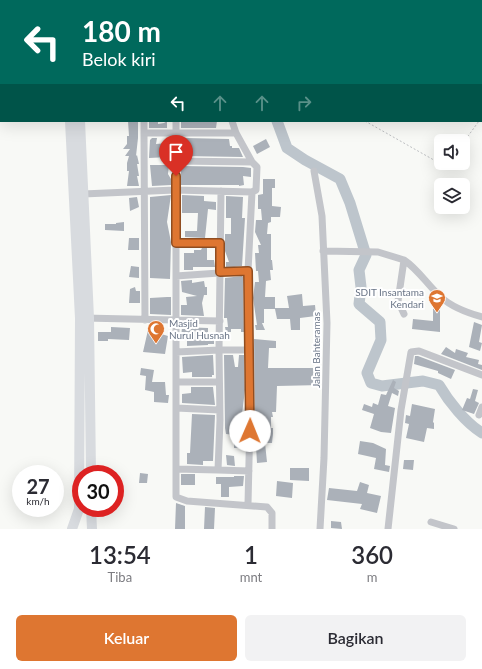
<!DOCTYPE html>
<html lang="id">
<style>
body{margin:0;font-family:Lato,sans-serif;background:#f2f2f3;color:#2b2b33;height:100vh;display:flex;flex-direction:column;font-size:15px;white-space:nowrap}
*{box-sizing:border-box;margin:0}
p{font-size:13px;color:#7c7c81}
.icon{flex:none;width:22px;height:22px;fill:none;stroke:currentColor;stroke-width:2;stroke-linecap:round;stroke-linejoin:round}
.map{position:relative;height:529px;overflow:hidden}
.panel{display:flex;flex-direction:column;background:#fff;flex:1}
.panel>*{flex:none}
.hud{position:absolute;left:0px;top:0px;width:482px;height:122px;box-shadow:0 4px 16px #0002;background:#00695c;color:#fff;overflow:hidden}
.tools{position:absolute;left:434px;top:134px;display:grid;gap:8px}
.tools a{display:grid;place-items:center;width:36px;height:36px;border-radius:6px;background:#fff;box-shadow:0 4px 16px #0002;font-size:20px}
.speed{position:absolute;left:12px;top:465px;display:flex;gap:8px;font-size:20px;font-weight:700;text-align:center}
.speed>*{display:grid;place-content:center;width:52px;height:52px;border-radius:50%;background:#fff;box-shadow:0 4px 16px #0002;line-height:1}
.speed small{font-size:10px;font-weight:400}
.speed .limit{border:6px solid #d22;background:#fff;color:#111}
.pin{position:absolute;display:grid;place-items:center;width:34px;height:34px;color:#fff;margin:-41px -17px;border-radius:50% 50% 50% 0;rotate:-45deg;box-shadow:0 0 4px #0007}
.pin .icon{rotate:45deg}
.me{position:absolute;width:44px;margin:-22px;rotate:1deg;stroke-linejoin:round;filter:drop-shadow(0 0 3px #0008)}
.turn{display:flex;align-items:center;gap:14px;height:84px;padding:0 16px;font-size:18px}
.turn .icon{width:52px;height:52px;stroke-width:2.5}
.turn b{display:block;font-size:28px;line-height:34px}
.lanes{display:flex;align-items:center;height:38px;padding:0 16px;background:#0003;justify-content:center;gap:20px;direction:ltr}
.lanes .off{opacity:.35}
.eta{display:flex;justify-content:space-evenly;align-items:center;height:68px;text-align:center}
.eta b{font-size:24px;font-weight:600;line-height:28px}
.action{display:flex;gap:8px;margin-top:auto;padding:8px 16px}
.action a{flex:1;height:46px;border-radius:6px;background:#de7631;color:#fff;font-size:16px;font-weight:600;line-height:46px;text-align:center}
.action a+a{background:#f2f2f3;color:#2b2b33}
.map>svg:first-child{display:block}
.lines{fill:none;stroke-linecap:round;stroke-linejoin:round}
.river{stroke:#bdc5cc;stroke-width:11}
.building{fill:#abb1b9}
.path{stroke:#bdbfc2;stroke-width:1;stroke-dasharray:2 2;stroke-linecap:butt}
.minor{stroke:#c3c5ca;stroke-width:7}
.highway{stroke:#d8dbdf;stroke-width:10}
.route-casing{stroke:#904d20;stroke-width:10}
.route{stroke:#de7631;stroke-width:7}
.labels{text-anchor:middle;stroke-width:4;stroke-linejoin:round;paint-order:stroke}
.poi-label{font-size:10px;fill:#697486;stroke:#fff;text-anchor:end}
.street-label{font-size:10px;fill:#697486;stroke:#fff}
</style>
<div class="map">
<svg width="482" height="529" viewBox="0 0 482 529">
<rect width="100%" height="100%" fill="#f8f9f6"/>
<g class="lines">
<path class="river" d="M270,1L271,0
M277,121L287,148L305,160L340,179L350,203L366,255L359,270L361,287L359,304L380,322L381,340L367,373L371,383L382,386L423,381L439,385C449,402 465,422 482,433"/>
</g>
<path class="building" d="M128,121H138V138L136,156L137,155L139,164H137L139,176H137L139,186H127L129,171H127V163L129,156H125L130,149H123L127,144V136H129Z
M149,121H158V124L164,123L167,121V128H149Z
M181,121H217L216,128H181Z
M152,138H157L156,144L169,143V157L149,158L150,140Z
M185,138L229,139L230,146H232V148H239L243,157L181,156V146H185Z
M266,139L270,147L257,154L253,146Z
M150,165H169L168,174L171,179V185L152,186Z
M181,166L243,167L251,168V177L243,176L244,185L239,186V185H181Z
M263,179H275V188H272V206L281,207L280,217H271V222L268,223L267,234H271V260H272L273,270H270L271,280L266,281L265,297H275V308H289L287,296L302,294L303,306L315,305L316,316L300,318V330H291L290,319H277L275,309H264V323H262L265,330H256L255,325H257L253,298L255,282H259L258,271H256L255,253H259L258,245H261L255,232L256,220H262L261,209H258V195L263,194Z
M171,195L167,222L171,242L170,279L150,278V197Z
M182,195L204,196V201L216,202V210L208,209L205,238L185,237V231H197L198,213H182Z
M226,196L243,197L242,218H245L242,266L226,268V262H229L225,251V234H231V218H226Z
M137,197L139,207L130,211L129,198Z
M124,222V231L105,230V224H116V223Z
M129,238H139V250H128Z
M202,248H207V260H214L215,267H193V270H184V253H194V250H201Z
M131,266L139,267V278L129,277Z
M242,276L243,277L244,332H241V329H231V332H226L225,327H228L227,318H224L225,278Z
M192,280V283L204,281L205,287H207V295H204L202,303L204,316L181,315V305H187L186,297L197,296L182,292L181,281Z
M135,287L136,291H140V303H129L130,289Z
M167,297H171V315L150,314V298Z
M433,309H440V332L412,329L413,319L433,321Z
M474,322L482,325L479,342L482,343L480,351L469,347Z
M111,327L130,328L129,340L108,339V341H98V332H111Z
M182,327L208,328V335H214V344H208V345L187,346V340L181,339Z
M148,330L168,336L165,354L143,352Z
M254,339L276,341V348H269L268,368H321V385L277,386L276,412H272L273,417H271V428H273V434L272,443H265L267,462L257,463L256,446H259L255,420Z
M446,347L455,353L456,349L468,353L466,357L479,360L478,364L482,365V370L441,354Z
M213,355L214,375H212V377H192V372L183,373L182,357Z
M224,355H233L235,367H238L239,355H244L245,390L242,414H244L245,421L244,448H234V435L226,434L225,428Z
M415,356H418L455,370L451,379L438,373V371L414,364Z
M141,368L154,370L152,382H165L166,395H169L168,403L154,402V392L145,390L146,376L140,375Z
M393,380L396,382L394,388L399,391L398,396L392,393L388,406L395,408L391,433L381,432L370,428L374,414L362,410L364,404L372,407L373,403L378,405L381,394L386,395Z
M191,387H213L215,405L182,403V394L191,393Z
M473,389L478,390L475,401L479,403L474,414L462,410L467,398L470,399Z
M412,404L435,409L433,422L434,423V429L427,428L424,442L406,438L409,424L405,423L406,415L410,416Z
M192,414L215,415L213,461H203V465L187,464V453H190Z
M360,441L373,443L386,449L385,465L390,466L389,472L374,469L376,458L358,454Z
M226,455L234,456L235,466L227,465Z
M404,460H414L413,470L403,469Z
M290,468H309V481L290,480Z
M140,473L148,474L147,483H139Z
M181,474H195V485H181Z
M234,476H244L243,486L229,487V497H221V484H216V477H234Z
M277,481L293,483L292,498L276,496Z
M360,482L369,485L367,493L381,496L377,513L360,509L362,504L327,500L329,488L357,491Z
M176,503L185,506V529H175Z
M205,507L215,508L214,529H204Z
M331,521L341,522L342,529L331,528Z"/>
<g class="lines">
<path class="path" d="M481,57L482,54
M481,106L482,107
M481,119L482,118
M365,121L448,168L451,163
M463,143L479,121"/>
<path class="minor" d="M176,0V1
M144,1V0
M208,1V0
M394,1V0
M144,121V133H236
M176,121V497L187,501L267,507L272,513V529
M232,121L236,133L252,162
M144,133L145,320
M176,161L252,162L257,167L256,190L252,192L248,271L176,276
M314,171L322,216L327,323L324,458L320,529
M221,191L219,350H250
M83,194L175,190L252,192
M176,243H220
M323,251L378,252L404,260
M404,314L398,301L404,260C419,270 428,286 442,298C453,308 468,313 482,317
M84,318L220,321
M176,352L219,350L220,420L218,470L249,471
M176,382H219
M176,408L219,410
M479,415L482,407
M176,469L218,470
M248,504L250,418L248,271
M431,522L454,529
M388,529L401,410L411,352L419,351L482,375"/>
<path class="highway" d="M66,0V1
M75,0V1
M70,121L80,318L79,509L72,529
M80,121L89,318L91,474
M91,508L92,529"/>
</g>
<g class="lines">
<defs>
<path id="route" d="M176,176V243H220V272L248,271L250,431"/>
</defs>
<use href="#route" class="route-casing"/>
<use href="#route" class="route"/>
</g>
<defs>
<symbol id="school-pin" viewBox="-11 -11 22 30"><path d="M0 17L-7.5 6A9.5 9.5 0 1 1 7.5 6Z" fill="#de7631" stroke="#fff"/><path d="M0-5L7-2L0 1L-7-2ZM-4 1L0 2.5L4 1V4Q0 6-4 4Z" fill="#fff"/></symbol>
<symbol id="mosque-pin" viewBox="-11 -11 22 30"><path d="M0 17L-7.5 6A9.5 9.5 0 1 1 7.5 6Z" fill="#de7631" stroke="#fff"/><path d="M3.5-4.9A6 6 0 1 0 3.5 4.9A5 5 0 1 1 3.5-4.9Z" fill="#fff"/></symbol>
</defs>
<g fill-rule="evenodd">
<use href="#school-pin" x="427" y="288" width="20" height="27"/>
<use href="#mosque-pin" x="146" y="319" width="20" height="27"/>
</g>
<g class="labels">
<g class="poi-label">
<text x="424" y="296">SDIT Insantama<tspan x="424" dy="12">Kendari</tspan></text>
<text x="169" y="327" text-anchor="start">Masjid<tspan x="169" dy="12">Nurul Husnah</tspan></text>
</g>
<g class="street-label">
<text transform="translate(316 350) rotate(-90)" y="4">Jalan Bahteramas</text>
</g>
</g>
</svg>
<div class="tools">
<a><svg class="icon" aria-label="sound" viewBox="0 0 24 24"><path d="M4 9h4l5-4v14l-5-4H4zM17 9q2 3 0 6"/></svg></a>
<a><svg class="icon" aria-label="layers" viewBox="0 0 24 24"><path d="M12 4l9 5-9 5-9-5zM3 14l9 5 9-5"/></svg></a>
</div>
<div class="speed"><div>27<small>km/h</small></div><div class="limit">30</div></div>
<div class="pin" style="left:176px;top:176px;background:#d93025"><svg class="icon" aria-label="arrive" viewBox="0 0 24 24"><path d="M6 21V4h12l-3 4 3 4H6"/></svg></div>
<svg class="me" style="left:250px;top:431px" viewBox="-20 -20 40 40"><circle r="19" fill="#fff"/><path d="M0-13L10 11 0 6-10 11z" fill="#de7631"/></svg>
<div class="hud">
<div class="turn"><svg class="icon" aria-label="left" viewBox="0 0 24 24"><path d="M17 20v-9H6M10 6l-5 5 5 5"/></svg><div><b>180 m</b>Belok kiri</div></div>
<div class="lanes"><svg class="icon" aria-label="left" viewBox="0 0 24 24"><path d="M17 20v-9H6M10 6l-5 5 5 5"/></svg><svg class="icon off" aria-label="ahead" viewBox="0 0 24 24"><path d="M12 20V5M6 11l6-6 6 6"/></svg><svg class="icon off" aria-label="ahead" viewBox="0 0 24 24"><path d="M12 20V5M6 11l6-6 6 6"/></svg><svg class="icon off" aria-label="right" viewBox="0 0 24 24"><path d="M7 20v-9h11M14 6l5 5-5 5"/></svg></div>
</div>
</div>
<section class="panel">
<div class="eta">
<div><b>13:54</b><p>Tiba</p></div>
<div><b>1</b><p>mnt</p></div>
<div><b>360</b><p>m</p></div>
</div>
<div class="action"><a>Keluar</a><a>Bagikan</a></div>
</section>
